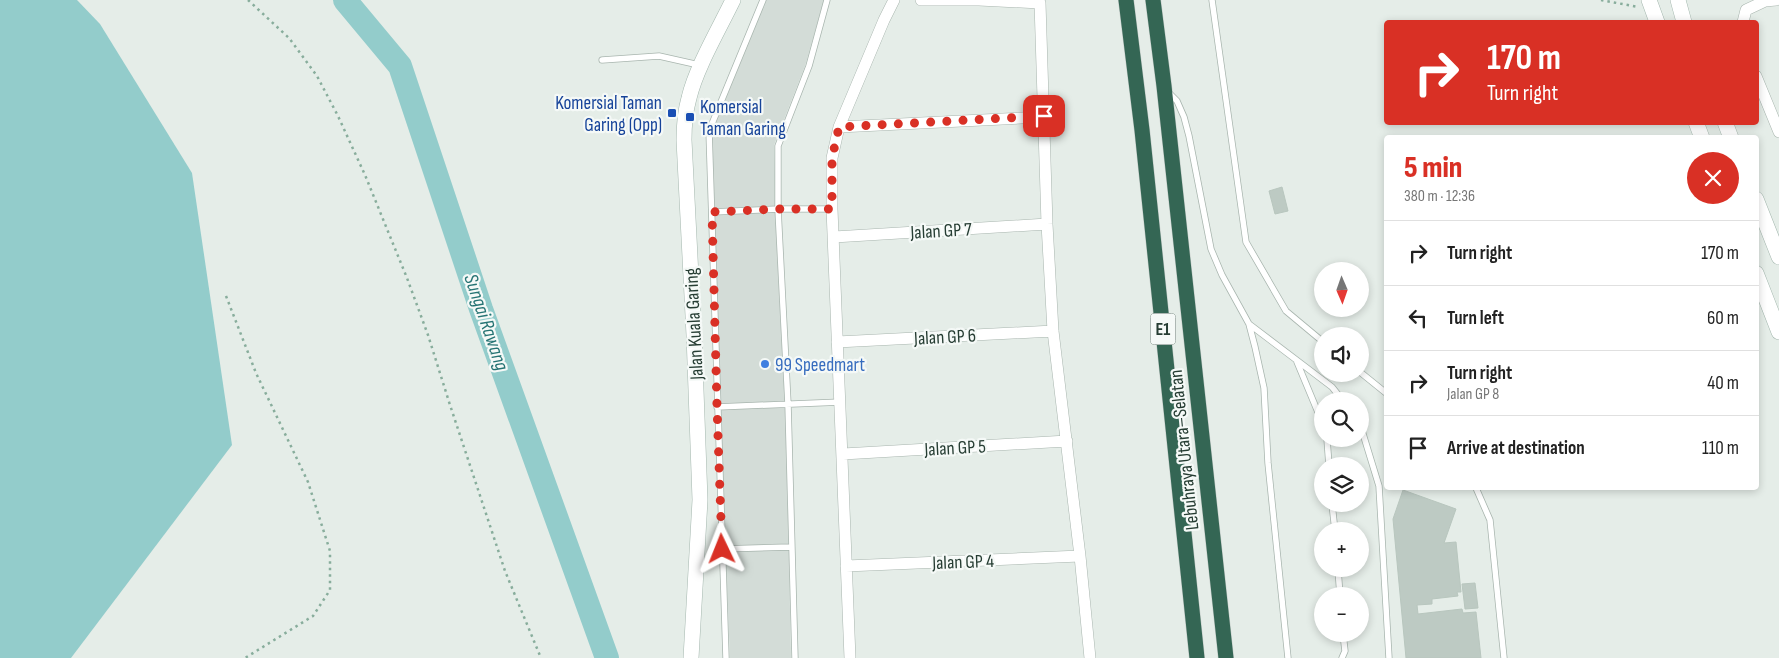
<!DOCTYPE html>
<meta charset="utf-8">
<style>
body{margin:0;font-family:"Sofia Sans Condensed",sans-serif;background:#f2f2f2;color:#222;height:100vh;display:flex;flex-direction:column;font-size:19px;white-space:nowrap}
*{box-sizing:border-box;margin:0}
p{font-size:16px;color:#767676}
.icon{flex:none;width:28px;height:28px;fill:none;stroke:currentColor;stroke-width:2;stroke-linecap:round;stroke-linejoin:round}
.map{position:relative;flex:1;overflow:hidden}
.sheet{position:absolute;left:1384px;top:135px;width:375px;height:355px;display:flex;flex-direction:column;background:#fff;border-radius:5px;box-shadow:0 2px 8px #0003}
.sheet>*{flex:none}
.top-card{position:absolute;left:1384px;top:20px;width:375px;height:105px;border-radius:5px;box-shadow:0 2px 8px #0003;background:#d93025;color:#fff;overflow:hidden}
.needle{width:32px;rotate:178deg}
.controls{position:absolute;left:1314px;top:262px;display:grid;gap:10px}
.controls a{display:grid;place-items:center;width:55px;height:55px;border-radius:50%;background:#fff;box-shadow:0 2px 8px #0003;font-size:25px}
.pin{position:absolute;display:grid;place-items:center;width:42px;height:42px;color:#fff;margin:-21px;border-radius:10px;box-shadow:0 2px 8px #0006}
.me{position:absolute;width:55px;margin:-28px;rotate:358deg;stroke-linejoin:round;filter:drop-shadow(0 0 4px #0008)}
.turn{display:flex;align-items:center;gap:18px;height:105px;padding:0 20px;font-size:22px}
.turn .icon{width:65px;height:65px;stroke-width:2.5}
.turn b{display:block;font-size:35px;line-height:42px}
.round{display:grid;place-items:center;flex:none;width:52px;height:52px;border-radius:26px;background:#f2f2f2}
.overview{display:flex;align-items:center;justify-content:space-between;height:85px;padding:0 20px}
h1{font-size:30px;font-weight:800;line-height:38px;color:#d93025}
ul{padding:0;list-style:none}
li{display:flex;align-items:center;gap:15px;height:65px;padding:0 20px;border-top:1px solid #e0e0e0}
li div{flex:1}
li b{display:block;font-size:19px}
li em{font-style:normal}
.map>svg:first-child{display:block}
.built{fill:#d3dcd7}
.water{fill:#93cccb}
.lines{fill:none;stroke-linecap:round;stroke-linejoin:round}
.river{stroke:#93cccb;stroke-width:24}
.building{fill:#bdcac3;stroke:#b8c6be}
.lane-casing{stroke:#a8b5ae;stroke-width:7}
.street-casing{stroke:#a8b5ae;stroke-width:12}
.secondary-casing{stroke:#a4b7ae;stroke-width:16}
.highway-casing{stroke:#c2c9c6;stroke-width:16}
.path{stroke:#88ad9c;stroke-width:2.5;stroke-dasharray:2.5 4;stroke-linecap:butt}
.lane{stroke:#fff;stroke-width:5.5}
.street{stroke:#fff;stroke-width:11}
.secondary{stroke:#fff;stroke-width:15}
.highway{stroke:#346654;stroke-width:15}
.route{stroke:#d93025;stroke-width:9;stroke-dasharray:0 16.2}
.transit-dot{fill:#1a4fb4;stroke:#f5f9f7;stroke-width:2}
.shop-dot{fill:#3f7fe0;stroke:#f5f9f7;stroke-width:2}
.labels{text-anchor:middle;stroke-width:4.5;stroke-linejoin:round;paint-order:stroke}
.shield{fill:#f5f9f7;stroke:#64756e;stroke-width:1}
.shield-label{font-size:18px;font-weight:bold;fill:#263d33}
.transit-label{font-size:19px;fill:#164399;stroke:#f5f9f7;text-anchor:end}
.street-label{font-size:19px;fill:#263d33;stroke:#f5f9f7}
.shop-label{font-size:19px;fill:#366cbe;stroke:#f5f9f7;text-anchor:start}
.water-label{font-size:20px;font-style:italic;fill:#257373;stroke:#f5f9f7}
</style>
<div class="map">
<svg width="1779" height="658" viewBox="0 0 1779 658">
<rect width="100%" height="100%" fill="#e5ede8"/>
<path class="built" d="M766,0H824L805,66L774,145L779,293L786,413L791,658H730L718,366L712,132Z"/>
<path class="water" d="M0,0H77L100,24L192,173L232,445L71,658H0Z"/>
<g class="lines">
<path class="river" d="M345,0L400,66L481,309L607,658"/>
</g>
<path class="building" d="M1282,187L1288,211L1275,214L1269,191Z
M1403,490L1456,509L1444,543L1456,542L1461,592H1457L1458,596L1432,599V604L1417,605L1418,614L1462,609L1463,613L1476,612L1481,658H1406L1393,519Z
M1475,583L1478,608L1465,609L1462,584Z"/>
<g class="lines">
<defs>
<path id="lane" d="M1212,0L1246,242L1286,311L1322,341
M602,60L659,56L699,65
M1169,93L1177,101L1184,117L1189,136L1211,249L1222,275L1249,324L1332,387L1343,401
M712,212L778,209H832
M1249,324L1255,347L1264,388L1268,463L1288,658
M1297,362L1322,422
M1360,372L1386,393
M717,407L841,402
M1360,424L1379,486L1389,658
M1327,439L1329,466
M1476,488L1490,520L1504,658
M1332,504L1335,531
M723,549L791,547
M1338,569L1340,596
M726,658L709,131L763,0
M795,658L788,404L778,209V146L809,66L827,0
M1342,658L1345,651L1343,634"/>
<path id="street" d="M921,0H979L1040,3
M1040,3L1047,224L1053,331L1080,556L1090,658
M1743,22L1746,10L1765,1L1776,0
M1756,76L1779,132
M839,127L1044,117
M834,237L1047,224
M837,342L1053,331
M843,454L1067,441
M846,566L1080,556
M850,658L832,209V158L839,127L884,20L894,0"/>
<path id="secondary" d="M1649,0L1657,22
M1678,0L1684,22
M1696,122L1702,138
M1725,122L1731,138
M1756,199L1779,257
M1756,273L1779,332
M691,658L700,500L694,335L684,140C684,126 685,112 689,98C696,68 719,29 733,0"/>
<path id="highway" d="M1126,0L1142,130L1197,658
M1153,0L1164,86L1226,658"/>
</defs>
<use href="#lane" class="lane-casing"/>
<use href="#street" class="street-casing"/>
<use href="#secondary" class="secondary-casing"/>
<use href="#highway" class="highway-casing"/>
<path class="path" d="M248,0L289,38L317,76L338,116L365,175L407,278L428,335L450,405L505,571L541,658
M1601,0L1638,7
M226,296L256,373L308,482L330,551V590L313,616L245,658"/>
<use href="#lane" class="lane"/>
<use href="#street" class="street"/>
<use href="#secondary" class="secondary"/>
<use href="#highway" class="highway"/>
</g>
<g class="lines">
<path class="route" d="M722,549L717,407L712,212L778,209H832V158L839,127L1044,116"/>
</g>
<g class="transit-dot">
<rect x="667" y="108" width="10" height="10" rx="2.5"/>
<rect x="685" y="112" width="10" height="10" rx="2.5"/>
</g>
<circle class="shop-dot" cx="765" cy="364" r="5"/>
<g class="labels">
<rect class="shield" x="1150.5" y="313.5" width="25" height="31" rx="4"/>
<g class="shield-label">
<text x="1163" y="335">E1</text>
</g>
<g class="transit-label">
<text x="662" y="109">Komersial Taman<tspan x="662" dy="22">Garing (Opp)</tspan></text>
<text x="700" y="113" text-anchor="start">Komersial<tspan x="700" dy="22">Taman Garing</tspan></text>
</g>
<g class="street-label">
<text transform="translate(941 230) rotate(-3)" y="7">Jalan GP 7</text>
<text transform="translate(693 324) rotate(-93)" y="7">Jalan Kuala Garing</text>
<text transform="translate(945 336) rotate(-3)" y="7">Jalan GP 6</text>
<text transform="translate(955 447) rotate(-3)" y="7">Jalan GP 5</text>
<text transform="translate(1183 450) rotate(-96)" y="7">Lebuhraya Utara–Selatan</text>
<text transform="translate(963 561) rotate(-2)" y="7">Jalan GP 4</text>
</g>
<g class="shop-label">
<text x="775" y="371">99 Speedmart</text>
</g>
<g class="water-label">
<text transform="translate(487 322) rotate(71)" y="7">Sungai Rawang</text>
</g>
</g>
</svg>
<div class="controls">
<a><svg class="needle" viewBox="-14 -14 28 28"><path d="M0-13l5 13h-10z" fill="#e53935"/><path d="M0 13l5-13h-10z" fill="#767676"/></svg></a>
<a><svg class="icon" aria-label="sound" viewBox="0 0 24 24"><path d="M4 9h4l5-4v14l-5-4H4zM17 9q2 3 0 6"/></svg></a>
<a><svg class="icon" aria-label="search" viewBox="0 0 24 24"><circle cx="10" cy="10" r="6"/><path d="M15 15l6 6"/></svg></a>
<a><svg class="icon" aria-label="layers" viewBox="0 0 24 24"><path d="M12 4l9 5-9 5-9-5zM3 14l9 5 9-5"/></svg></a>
<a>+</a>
<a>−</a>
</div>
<div class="pin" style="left:1044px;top:116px;background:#d93025"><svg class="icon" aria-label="arrive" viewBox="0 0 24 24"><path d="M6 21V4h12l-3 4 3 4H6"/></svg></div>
<svg class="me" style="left:722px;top:549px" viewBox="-20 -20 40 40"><path d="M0-17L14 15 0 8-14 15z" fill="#d93025" stroke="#fff" stroke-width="4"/></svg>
<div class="top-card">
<div class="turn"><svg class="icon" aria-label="right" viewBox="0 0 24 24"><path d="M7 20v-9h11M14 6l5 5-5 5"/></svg><div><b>170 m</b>Turn right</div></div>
</div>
<section class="sheet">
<div class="overview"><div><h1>5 min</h1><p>380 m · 12:36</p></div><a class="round" style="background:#d93025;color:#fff"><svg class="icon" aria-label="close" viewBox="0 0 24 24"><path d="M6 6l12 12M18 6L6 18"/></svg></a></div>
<ul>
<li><svg class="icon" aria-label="right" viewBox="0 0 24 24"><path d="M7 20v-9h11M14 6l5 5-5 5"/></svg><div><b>Turn right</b></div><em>170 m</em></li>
<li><svg class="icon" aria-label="left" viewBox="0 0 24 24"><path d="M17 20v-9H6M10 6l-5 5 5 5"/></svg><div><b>Turn left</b></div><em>60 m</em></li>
<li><svg class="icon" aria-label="right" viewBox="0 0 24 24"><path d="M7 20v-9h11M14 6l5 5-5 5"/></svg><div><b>Turn right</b><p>Jalan GP 8</p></div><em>40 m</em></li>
<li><svg class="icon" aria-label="arrive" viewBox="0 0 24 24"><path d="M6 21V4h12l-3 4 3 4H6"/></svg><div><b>Arrive at destination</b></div><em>110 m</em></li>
</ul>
</section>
</div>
